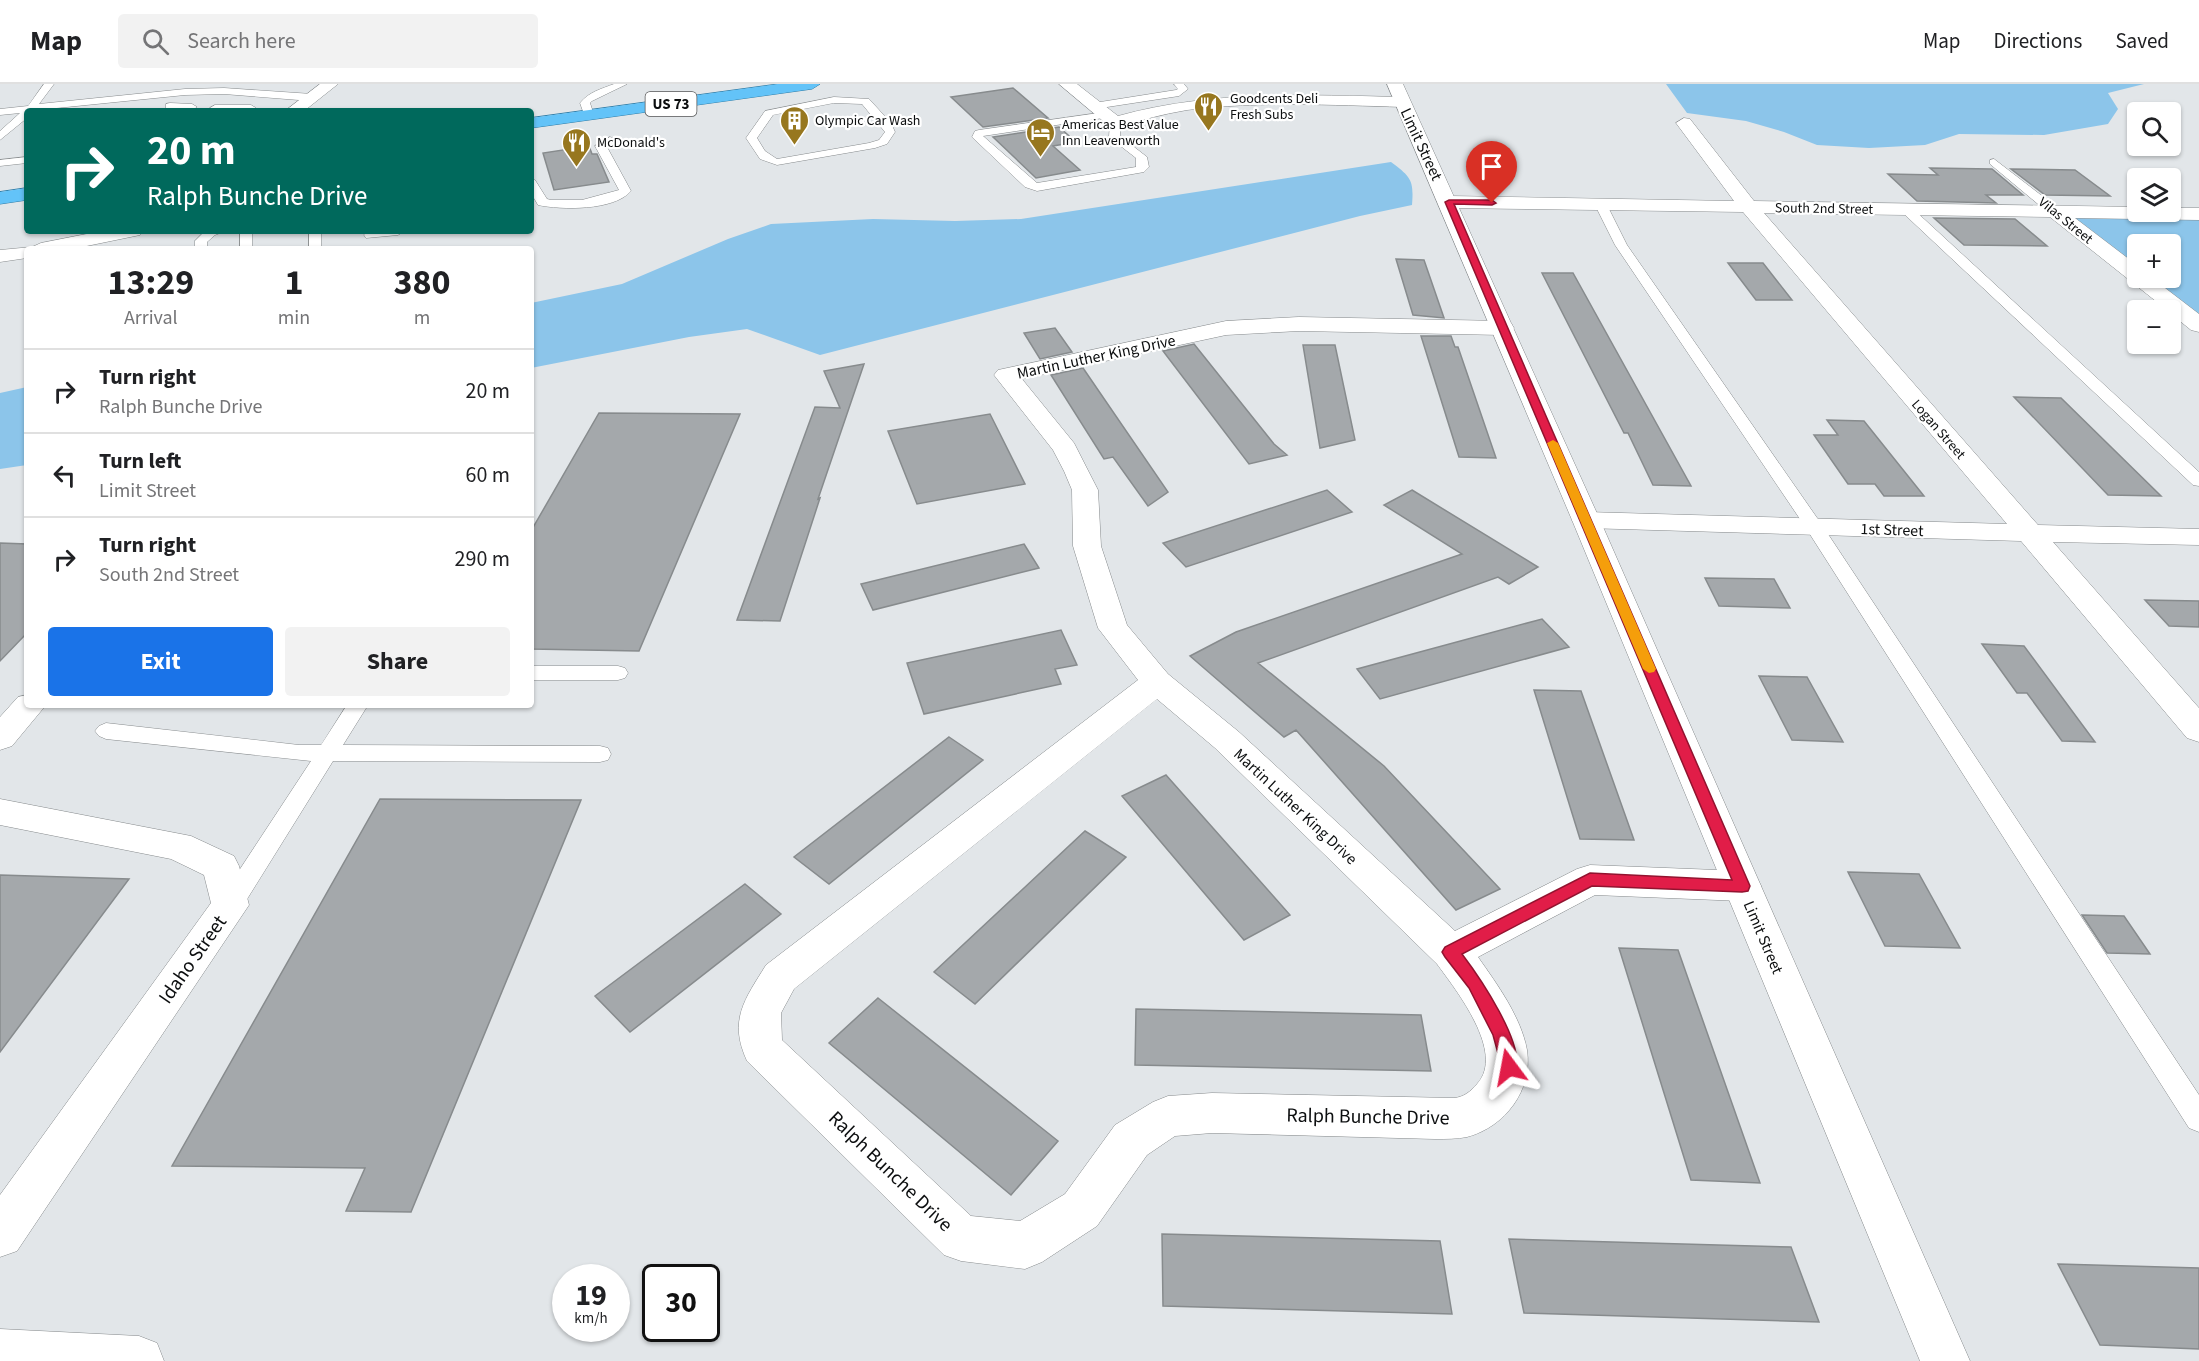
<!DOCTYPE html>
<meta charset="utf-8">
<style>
body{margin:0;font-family:"Source Sans 3",sans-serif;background:#f2f2f2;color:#202124;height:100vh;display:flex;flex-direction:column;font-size:22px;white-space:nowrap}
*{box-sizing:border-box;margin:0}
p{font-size:20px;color:#757577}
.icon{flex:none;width:33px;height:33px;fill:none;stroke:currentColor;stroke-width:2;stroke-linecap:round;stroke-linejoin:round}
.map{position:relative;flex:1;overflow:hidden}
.sheet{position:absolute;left:24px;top:162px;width:510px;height:462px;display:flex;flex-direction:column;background:#fff;border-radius:6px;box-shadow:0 2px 4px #0004}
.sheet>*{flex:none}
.guide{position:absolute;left:24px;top:24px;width:510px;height:126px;border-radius:6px;box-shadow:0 2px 4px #0004;background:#00695c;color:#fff;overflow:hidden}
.fabs{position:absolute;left:2127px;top:18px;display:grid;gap:12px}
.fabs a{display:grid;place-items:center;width:54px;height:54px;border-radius:6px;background:#fff;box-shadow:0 2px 4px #0004;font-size:30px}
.speed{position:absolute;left:552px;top:1180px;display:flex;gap:12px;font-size:30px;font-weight:700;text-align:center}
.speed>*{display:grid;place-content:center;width:78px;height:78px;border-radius:50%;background:#fff;box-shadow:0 2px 4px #0004;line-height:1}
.speed small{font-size:15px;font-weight:400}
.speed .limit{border:3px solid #111;border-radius:9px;background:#fff;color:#111}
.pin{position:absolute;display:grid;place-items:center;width:51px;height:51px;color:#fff;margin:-62px -26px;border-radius:50% 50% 50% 0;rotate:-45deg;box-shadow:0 0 6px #0007}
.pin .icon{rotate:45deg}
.me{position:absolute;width:66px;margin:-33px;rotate:347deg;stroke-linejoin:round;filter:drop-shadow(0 0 4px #0008)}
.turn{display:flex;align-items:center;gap:21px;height:126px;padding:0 24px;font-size:27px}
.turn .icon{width:78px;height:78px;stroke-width:2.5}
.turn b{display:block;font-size:42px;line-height:51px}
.eta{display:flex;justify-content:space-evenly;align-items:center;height:102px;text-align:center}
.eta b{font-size:36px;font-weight:700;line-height:42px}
.action{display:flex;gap:12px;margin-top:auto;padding:12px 24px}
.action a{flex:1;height:69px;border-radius:6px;background:#1a73e8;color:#fff;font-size:24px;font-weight:700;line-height:69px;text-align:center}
.action a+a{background:#f2f2f2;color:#202124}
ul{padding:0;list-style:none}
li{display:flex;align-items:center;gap:18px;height:84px;padding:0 24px;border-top:2px solid #e0e0e0}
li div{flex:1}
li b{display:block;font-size:22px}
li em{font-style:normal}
header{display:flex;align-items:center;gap:36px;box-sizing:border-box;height:84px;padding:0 30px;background:#fff;border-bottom:2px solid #e0e0e0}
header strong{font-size:28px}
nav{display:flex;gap:33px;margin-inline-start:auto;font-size:21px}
.search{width:420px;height:54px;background:#f2f2f2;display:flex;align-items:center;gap:15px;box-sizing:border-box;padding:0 21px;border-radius:6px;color:#757577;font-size:22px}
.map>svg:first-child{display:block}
.green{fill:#8cc5ea}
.building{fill:#a4a8ab;stroke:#878b8d;stroke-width:1.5}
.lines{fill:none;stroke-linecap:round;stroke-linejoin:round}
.service-casing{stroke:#868a8c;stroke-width:1}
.minor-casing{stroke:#868a8c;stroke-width:1}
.tertiary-casing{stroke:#868a8c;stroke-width:1}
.trunk-casing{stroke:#2b7aa5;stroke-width:1}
.service{fill:#fff;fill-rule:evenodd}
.minor{fill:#fff;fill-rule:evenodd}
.tertiary{fill:#fff;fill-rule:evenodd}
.trunk{fill:#63c3f8;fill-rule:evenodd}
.route{fill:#e11d48;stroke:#92132f;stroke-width:1.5}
.slow{fill:#f59e0b}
.labels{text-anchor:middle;stroke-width:4.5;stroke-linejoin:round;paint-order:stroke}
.far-poi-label{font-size:14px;fill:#0c0e0f;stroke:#fff;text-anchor:start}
.far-street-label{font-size:14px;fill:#0c0e0f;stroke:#fff}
.shield{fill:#fff;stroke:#555657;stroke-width:1.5}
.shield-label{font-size:15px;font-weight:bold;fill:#0c0e0f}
.street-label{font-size:16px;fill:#0c0e0f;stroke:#fff}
.near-street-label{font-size:20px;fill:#0c0e0f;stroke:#fff}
</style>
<header>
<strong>Map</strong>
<div class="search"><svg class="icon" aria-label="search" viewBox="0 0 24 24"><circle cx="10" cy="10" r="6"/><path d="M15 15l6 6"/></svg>Search here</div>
<nav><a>Map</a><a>Directions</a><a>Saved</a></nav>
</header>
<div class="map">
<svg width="2199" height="1277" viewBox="0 0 2199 1277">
<rect width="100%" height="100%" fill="#e2e6e9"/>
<path class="green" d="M1666,0H2144L2108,9L2118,25L2108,40L2044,51L1959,50L1925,61L1869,64L1817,61L1784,48L1746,37L1687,29Z
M1391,78C1411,93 1414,96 1412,121L1360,132L820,271L747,245L689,253L531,284V219L622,200L728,155L771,140L873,135L955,137L1021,135Z
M2055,128L2199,130V241L2139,194H2170V160H2138L2137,193Z
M27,303V381L0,385V309Z"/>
<path class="building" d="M1013,4L1048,34L983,43L951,13Z
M1059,43L1076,58L1053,62L1080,86L1036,94L993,53Z
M589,62L592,70H597L609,98L554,106L543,69Z
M1930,84L1992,85L2023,111H1986L1996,119L1917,117L1888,90L1938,91Z
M2011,85L2075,86L2110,112L2045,111Z
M1934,134L2015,135L2047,162L1964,161Z
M1396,175L1424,176L1444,234L1413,231Z
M1728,179H1763L1792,216H1756Z
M1542,189H1573L1691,402L1653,401L1628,349H1624Z
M1055,244L1072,268L1040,275L1024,249Z
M1421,252H1451L1455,263H1458L1496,374L1459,373Z
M1194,260L1274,360L1287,371L1249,380L1163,267Z
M1303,261H1335L1355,356L1320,364Z
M864,280L818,415L820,414L780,537L737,536L815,323L840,324L824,287Z
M1083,284L1168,408L1148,422L1113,373L1104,375L1051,291Z
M2014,313L2061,314L2161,412L2108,411Z
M599,329L740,330L639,567L531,565V447Z
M990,330L1025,400L917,420L888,347Z
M1827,336L1864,337L1924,412H1884L1875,400H1848L1814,351H1838Z
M1327,406L1352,428L1186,483L1163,459Z
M1412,406L1538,483L1509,500L1498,493L1258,579L1384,682L1500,805L1456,826L1296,646L1284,653L1190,572L1236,548L1462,470L1384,421Z
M0,459L27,460V549L0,577Z
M1024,460L1039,484L873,526L861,500Z
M1705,494L1774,495L1790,524L1719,522Z
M2145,516L2199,517V543L2169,542Z
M1542,535L1569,563L1380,615L1357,585Z
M1061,546L1077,581L1055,585L1061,600L924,630L907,579Z
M1982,560L2024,562L2095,658L2062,657L2027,609H2017Z
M1759,592L1807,593L1843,658L1792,656Z
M1534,606L1581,607L1634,756L1580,755Z
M949,653L983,676L829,800L794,773Z
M1166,691L1290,831L1244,856L1122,712Z
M380,715L581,716L411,1128L346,1127L365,1084L172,1082Z
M1085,747L1126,773L975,920L934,888Z
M1848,788L1919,790L1960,864L1885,862Z
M0,791L129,795L0,968Z
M745,800L781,830L630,948L595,912Z
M2082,831L2124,832L2150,870L2107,869Z
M1619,864L1678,866L1760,1099L1691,1096Z
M878,914L1058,1057L1011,1111L829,959Z
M1136,925L1421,931L1431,987L1135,981Z
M1162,1150L1440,1157L1452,1230L1163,1222Z
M1509,1155L1791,1163L1819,1238L1524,1229Z
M2058,1180L2199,1184V1265L2100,1261Z"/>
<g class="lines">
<defs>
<path id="service" d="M44,0H54L39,20L185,5L224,4L312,10L317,13L312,16H299L224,10L185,11L27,27V34L0,56V47L20,29L0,31V25L28,22Z
M614,0H627L592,17L590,19L594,31L593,33H585L580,19C589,8 601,5 614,0Z
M1174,0H1184L1188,5L1179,12L1094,25L1089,22L1094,19L1176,6L1178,5Z
M834,13L869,15L891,39L895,48L887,60L875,64L777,81L760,75L746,54L765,27ZM834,19L862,20L885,48L879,56L869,59L777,75L765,67L757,54L773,31Z
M170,19L192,20L197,23L192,26L166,24V20Z
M215,21H251L256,24L252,27L211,26L210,24Z
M1106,28L1111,31L1110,33L983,52L1037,99L1136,83V74L1109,53L1110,38L1115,35L1120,38V52L1147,73L1149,83L1144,88L1037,107L1025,103L972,53L975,47L979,46Z
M610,53L616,56L607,63L631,107C614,127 561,126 538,121L531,109V94L535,96L547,115L551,116H582L619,106L595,62Z
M27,73V79L0,82V76Z
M1994,75L2059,125V131H2051L1990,80V76Z
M1601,117L1607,121L1627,161L1822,441L2199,1011V1048L2189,1044L1804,441L1615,161L1595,121Z
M1907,122L1911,123L2199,388V402L2193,401L1903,129L1901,126Z
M205,147H225L215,151L207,158V165H195V157Z
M240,147H252V165H240Z
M309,147H321V165H309Z
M371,147H404L398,151L366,154L364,151L366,148Z
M531,582H618L625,584L628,589L625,594L618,596H531Z
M347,621H368L343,661L600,662L608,664L611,670L608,676L600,678L333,677L239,828L230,831L221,828L218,821L221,814L311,677L106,655L99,652L95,647L99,642L106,639L299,661H321Z"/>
<path id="minor" d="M320,0H338L304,27H285Z
M1059,0H1077L1118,32C1212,6 1307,11 1403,13L1411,18L1403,23C1331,21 1258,17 1187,26C1162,30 1139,37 1115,43L1109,42Z
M1684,34L1690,35L1754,117L2138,123V128H2170V124H2199V136L2075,134L2138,182V194H2152L2199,230V248L2191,246L2170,229V226H2167L2050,133L1764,129L2038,441L2199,445V461L2053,458L2199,624V658L2187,654L2021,457L1586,444L1576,442L1572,436L1576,430L1586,428L2007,440L1743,128L1449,124L1442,122L1440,118L1442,114L1449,112L1734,117L1676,39Z
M1299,233L1503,237L1511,239L1514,244L1511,249L1503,251L1299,247L1226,251L1022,295L1074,359L1098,406L1101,462L1127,541L1168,590L1239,648L1455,847L1577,785L1590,781L1742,787L1755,791L1761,802L1755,813L1742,817L1595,811L1478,873C1497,900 1521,933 1527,966C1533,1006 1505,1043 1467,1053C1457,1055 1446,1055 1435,1055L1212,1049L1175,1052L1147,1071L1097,1142L1042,1178L1025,1185L961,1177L944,1171L747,977C728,936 745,915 766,881L1138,596L1098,544L1073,462L1072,406L1064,387L1053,366L994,291L998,286L1226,237ZM1157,615L1215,664L1437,880C1456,906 1506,969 1477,1000C1470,1008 1464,1013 1454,1014L1212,1009L1168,1012L1153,1018L1115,1041L1065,1110L1020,1137L971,1132L782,956L781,929L794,905Z
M27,611V621H46L12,662L0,666V633L18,613Z
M0,715L191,752L234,772L239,782L249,821L17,1167L0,1173V1111L211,819L204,791L171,775L0,741Z"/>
<path id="tertiary" d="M1387,0H1403L1600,436L1970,1277H1920L1572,436Z
M102,147H143L140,151L72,165H27V174L0,178V166L32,163L41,159Z
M0,1245L139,1252L157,1259L164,1277H0Z"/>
<path id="trunk" d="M778,0H820L812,5L531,44V34Z
M27,104V116L0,120V108Z"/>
</defs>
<use href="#service" class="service-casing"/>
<use href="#minor" class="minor-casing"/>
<use href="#tertiary" class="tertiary-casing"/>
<use href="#trunk" class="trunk-casing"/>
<use href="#service" class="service"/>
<use href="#minor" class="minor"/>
<use href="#tertiary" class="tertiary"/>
<use href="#trunk" class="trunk"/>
</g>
<path class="route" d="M1449,116H1492L1496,119L1492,121L1454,120L1750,802L1748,807L1742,808L1592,802L1462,870C1478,891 1527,962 1515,988L1509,991L1503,988L1493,951L1469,904L1445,873L1442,868L1445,863L1590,789L1732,796L1445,118Z"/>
<path class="slow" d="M1553,356L1558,359L1656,585L1654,588L1649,589L1643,585L1547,359Z"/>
<defs>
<symbol id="restaurant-pin" viewBox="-11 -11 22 30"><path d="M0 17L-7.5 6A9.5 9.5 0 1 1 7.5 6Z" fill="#97771f" stroke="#fff"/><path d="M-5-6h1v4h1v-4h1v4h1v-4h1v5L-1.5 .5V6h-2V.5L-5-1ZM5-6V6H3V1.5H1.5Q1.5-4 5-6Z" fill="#fff"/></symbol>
<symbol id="building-pin" viewBox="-11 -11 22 30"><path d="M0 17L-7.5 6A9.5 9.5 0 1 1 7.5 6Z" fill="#97771f" stroke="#fff"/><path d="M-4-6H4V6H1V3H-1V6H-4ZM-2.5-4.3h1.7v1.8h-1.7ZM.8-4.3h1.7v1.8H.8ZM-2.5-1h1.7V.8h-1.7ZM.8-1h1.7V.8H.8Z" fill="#fff"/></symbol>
<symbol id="hotel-pin" viewBox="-11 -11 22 30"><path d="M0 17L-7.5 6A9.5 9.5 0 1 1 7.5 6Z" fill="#97771f" stroke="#fff"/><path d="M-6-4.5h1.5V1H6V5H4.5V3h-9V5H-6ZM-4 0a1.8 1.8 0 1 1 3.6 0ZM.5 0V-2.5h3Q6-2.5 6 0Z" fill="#fff"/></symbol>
</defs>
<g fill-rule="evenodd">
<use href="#restaurant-pin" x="1192" y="6" width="33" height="45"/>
<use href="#building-pin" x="778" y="20" width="33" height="45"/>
<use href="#hotel-pin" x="1024" y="32" width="33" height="45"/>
<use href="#restaurant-pin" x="560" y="42" width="33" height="45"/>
</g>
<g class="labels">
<g class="far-poi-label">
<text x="1230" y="19">Goodcents Deli<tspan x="1230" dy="16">Fresh Subs</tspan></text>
<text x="815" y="41">Olympic Car Wash</text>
<text x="1062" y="45">Americas Best Value<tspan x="1062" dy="16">Inn Leavenworth</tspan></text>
<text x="597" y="63">McDonald's</text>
</g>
<g class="far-street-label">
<text transform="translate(1824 124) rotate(1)" y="5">South 2nd Street</text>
<text transform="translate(2066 136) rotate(39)" y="5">Vilas Street</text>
<text transform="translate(1939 345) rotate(49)" y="5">Logan Street</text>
</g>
<rect class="shield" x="645.5" y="8" width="51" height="24" rx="4.5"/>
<g class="shield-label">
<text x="671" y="25">US 73</text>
</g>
<g class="street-label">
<text transform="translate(1422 60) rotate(65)" y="6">Limit Street</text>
<text transform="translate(1096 272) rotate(-12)" y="6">Martin Luther King Drive</text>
<text transform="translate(1892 445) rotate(2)" y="6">1st Street</text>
<text transform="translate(1296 722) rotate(43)" y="6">Martin Luther King Drive</text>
<text transform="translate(1764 853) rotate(67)" y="6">Limit Street</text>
</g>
<g class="near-street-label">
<text transform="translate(192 875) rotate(-55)" y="7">Idaho Street</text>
<text transform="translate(1368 1032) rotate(1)" y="7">Ralph Bunche Drive</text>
<text transform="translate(891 1087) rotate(44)" y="7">Ralph Bunche Drive</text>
</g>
</g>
</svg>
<div class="fabs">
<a><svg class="icon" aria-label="search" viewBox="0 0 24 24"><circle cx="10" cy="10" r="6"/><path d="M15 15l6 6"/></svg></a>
<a><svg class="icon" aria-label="layers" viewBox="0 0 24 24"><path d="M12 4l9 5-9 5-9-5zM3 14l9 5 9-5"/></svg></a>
<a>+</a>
<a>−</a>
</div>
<div class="speed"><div>19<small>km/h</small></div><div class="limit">30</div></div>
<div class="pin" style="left:1492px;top:119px;background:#d93025"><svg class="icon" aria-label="arrive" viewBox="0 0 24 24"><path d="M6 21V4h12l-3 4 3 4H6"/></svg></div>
<svg class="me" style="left:1509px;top:983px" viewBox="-20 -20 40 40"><path d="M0-17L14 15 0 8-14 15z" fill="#e11d48" stroke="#fff" stroke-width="4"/></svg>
<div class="guide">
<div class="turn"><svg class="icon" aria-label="right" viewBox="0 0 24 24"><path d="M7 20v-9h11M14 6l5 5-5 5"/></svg><div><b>20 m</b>Ralph Bunche Drive</div></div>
</div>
<section class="sheet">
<div class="eta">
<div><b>13:29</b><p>Arrival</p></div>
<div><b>1</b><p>min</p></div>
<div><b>380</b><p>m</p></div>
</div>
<ul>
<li><svg class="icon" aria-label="right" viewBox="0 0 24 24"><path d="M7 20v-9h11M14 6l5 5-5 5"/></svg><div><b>Turn right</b><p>Ralph Bunche Drive</p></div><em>20 m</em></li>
<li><svg class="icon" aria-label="left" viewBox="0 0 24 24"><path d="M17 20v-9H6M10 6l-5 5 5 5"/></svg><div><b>Turn left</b><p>Limit Street</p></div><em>60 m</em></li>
<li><svg class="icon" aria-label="right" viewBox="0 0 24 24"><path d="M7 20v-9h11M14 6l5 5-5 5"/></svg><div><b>Turn right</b><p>South 2nd Street</p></div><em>290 m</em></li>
</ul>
<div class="action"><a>Exit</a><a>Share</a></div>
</section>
</div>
